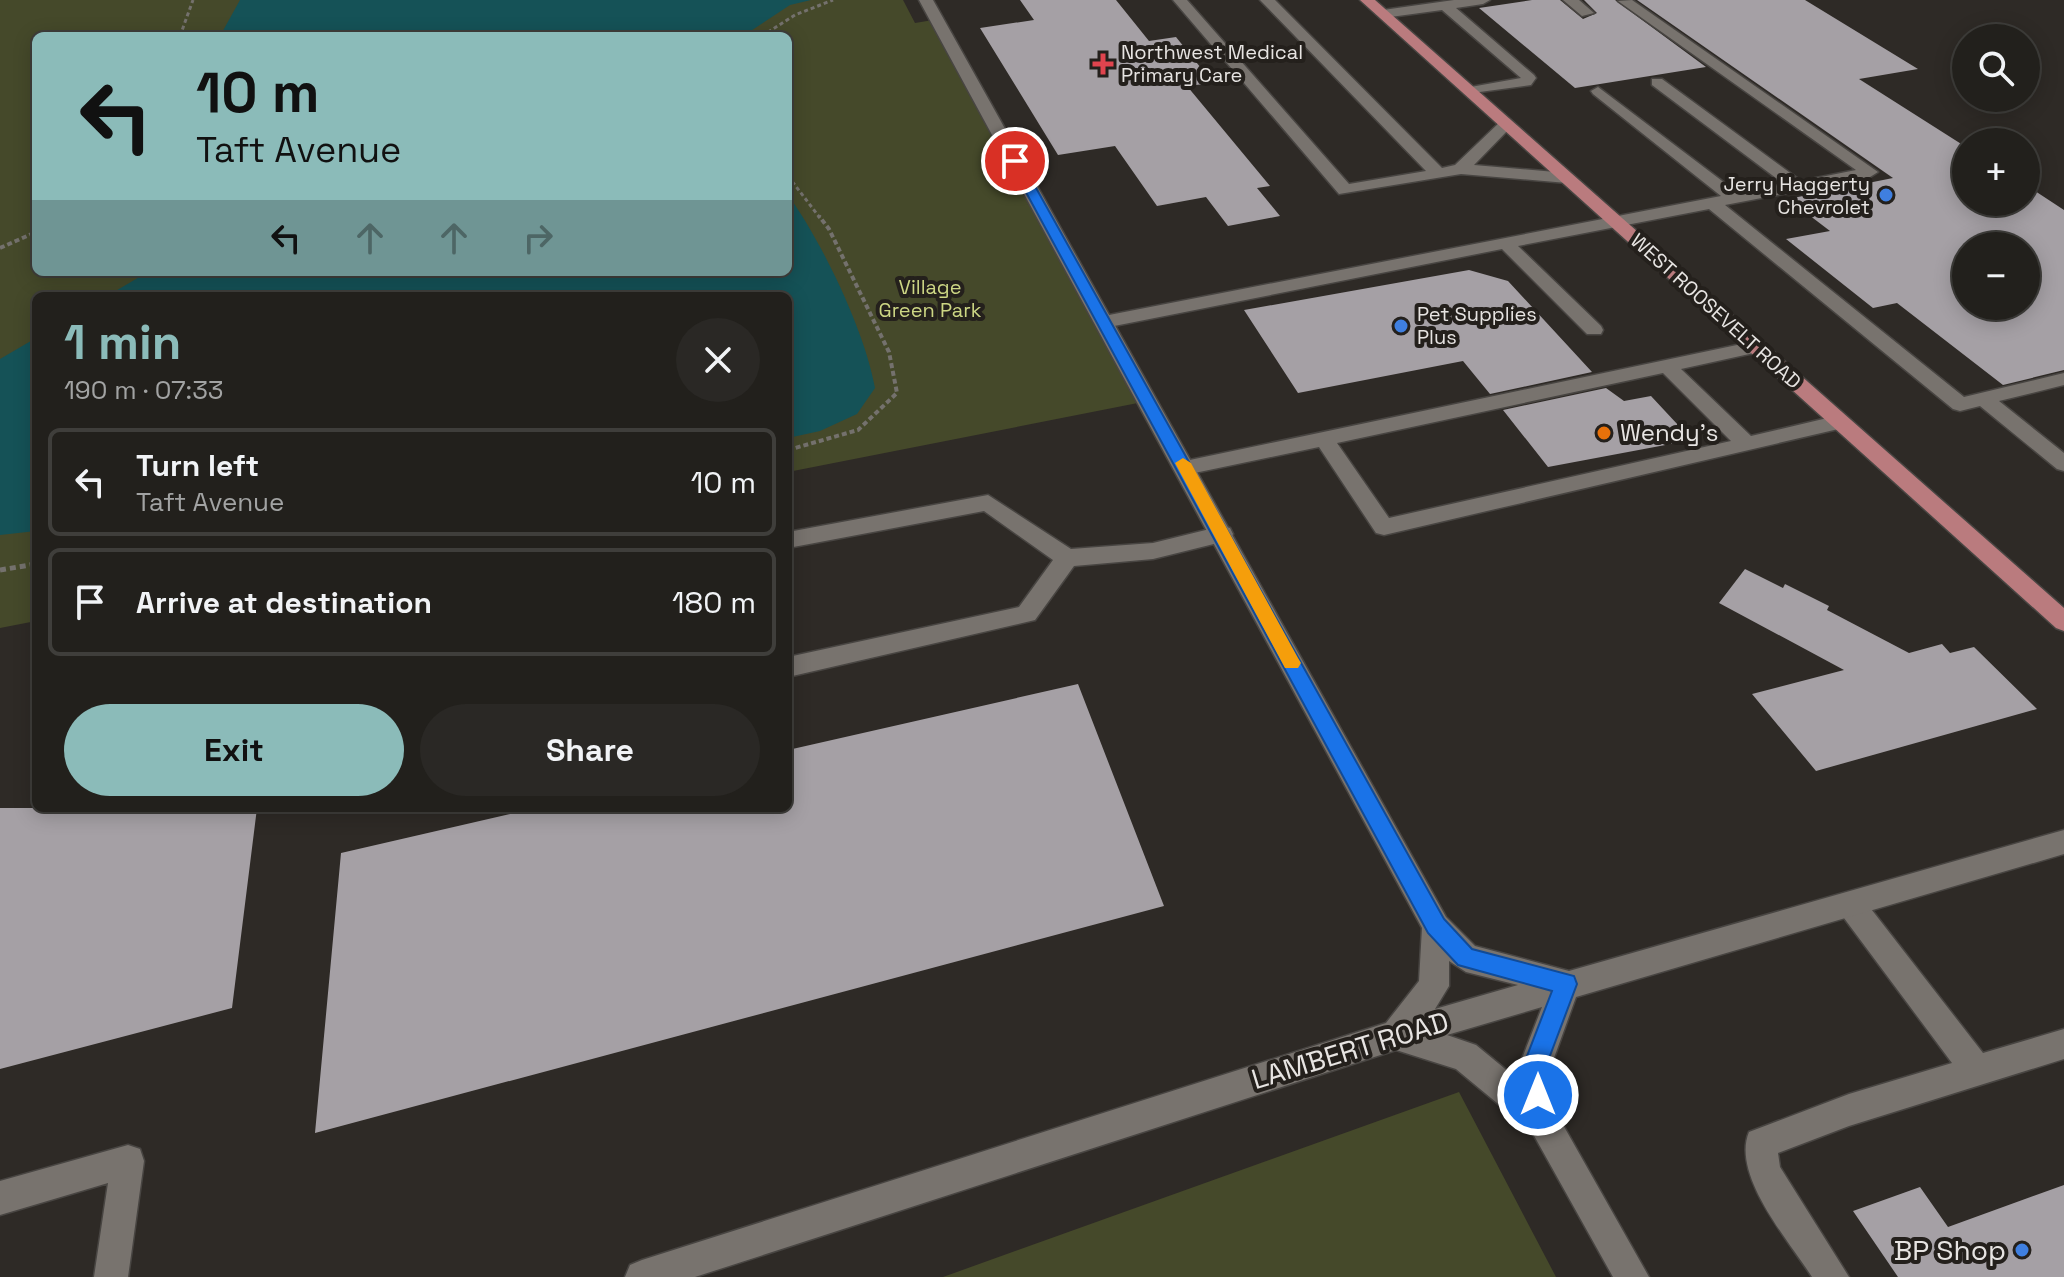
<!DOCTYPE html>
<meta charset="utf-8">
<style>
body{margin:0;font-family:"Space Grotesk",sans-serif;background:#2a2825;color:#f1f3f6;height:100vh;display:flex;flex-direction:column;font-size:30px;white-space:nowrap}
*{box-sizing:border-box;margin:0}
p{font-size:26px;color:#a2a3a3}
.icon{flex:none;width:44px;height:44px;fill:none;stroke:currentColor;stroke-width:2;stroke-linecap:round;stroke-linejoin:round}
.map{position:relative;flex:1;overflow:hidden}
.drawer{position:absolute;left:32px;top:292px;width:760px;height:520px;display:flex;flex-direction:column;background:#22201c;border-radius:12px;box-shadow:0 4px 20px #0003,0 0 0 2px #3f3e3b}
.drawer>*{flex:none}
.guide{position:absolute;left:32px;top:32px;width:760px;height:244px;border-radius:12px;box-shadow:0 4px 20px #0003,0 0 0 2px #3f3e3b;background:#8bbbb9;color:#111;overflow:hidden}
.tools{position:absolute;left:1952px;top:24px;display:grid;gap:16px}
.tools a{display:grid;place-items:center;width:88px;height:88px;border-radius:50%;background:#22201c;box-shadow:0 4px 20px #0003,0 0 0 2px #3f3e3b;font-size:40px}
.pin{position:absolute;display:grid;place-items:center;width:68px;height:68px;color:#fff;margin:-34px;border:4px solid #fff;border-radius:50%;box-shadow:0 2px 8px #0007}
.me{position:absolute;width:88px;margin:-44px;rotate:0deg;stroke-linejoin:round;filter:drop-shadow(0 0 6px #0008)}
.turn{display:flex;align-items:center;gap:28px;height:168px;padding:0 32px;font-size:36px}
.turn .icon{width:104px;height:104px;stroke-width:2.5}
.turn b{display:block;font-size:56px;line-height:68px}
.lanes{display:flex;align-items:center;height:76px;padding:0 32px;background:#0003;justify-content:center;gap:40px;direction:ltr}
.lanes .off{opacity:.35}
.round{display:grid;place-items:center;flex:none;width:84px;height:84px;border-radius:42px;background:#2a2825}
.head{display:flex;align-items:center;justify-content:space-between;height:136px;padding:0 32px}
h1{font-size:48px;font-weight:800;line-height:60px;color:#8bbbb9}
.action{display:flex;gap:16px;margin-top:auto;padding:16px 32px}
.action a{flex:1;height:92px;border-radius:48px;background:#8bbbb9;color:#111;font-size:32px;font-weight:800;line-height:92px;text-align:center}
.action a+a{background:#2a2825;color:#f1f3f6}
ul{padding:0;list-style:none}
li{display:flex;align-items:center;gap:24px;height:108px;margin:0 16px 12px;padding:0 16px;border:4px solid #3f3e3b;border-radius:12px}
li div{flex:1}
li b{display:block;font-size:30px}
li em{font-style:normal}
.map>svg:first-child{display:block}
.green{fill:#45492a;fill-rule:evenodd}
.water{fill:#155257}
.building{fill:#a5a0a5;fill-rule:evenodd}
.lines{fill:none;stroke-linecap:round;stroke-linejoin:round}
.lane-casing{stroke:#484542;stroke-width:3}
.street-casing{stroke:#484542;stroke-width:3}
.primary-casing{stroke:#484542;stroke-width:3}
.path-far2{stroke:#74716d;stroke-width:3;stroke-dasharray:4 3;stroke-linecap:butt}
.path-far1{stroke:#74716d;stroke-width:4;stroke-dasharray:5 3;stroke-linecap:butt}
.path{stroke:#74716d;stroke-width:5;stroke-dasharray:6 4;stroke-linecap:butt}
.lane{fill:#78736e;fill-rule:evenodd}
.street{fill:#78736e;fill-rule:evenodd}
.primary{fill:#ba7b7e;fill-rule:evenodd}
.route{fill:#1a73e8;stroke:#114b97;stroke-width:2}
.slow{fill:#f59e0b}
.health-dot{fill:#e0444e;stroke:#24201c;stroke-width:3}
.shop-dot{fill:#3f7fe0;stroke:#24201c;stroke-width:3}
.food-dot{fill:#e8710a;stroke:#24201c;stroke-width:3}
.labels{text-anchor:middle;stroke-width:8;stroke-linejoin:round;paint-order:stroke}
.far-poi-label{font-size:20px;fill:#e7e4e2;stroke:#24201c;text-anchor:start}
.far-park-label{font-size:20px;fill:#cdd684;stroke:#24201c}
.far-street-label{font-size:20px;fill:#e7e4e2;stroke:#24201c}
.poi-label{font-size:24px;fill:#e7e4e2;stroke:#24201c;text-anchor:start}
.near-street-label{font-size:28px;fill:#e7e4e2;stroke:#24201c}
.near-poi-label{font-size:28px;fill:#e7e4e2;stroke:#24201c;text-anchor:end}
</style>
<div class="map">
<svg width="2064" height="1277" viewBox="0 0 2064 1277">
<rect width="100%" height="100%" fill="#2e2a26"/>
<path class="green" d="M0,0H903L915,23L933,20L1153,400L788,472V296H36V621L0,628ZM36,36H788V272H36Z
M1459,1092L1556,1277H943Z"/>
<path class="water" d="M240,0H811L790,5L743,36H220Z
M788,195C822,242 865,331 875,388L857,414L820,431L788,438V296H107L148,272H788Z
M36,338V531L0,535V359Z"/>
<path class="building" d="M1020,0H1116L1149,41L1176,37L1213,83L1187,86L1270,186L1257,188L1280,216L1228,226L1206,197L1157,206L1115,146L1058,155L980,28L1034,20Z
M1532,0H1560L1583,19L1597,13L1584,0H1615L1706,67L1575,88L1479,8Z
M1637,0H1805L1918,69L1859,79L1966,147V202H2026V185L2064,210V370L2003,385L1897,303L1873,308L1786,239L1830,231L1788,199L1893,178ZM1966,246H2026V306H1966Z
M1469,270L1508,281L1592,372L1490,394L1463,361L1298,393L1244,310Z
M1606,388L1624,401L1651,396L1692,440L1548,467L1503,410Z
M1745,569L1783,588L1785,584L1829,606L1827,610L1909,653L1942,644L1950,653L1974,647L2037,709L1816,771L1752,694L1844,670L1719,603Z
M1078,684L1164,906L315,1133L341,853L536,808H788V750Z
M0,808H257L232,1008L0,1069Z
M2064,1185V1277H1898L1853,1211L1920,1187L1948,1227Z"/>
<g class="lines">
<defs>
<path id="lane" d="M1173,0H1187L1349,184L1426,171L1260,0H1275L1442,168L1455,165L1501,121L1506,119L1514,124L1511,127L1474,165L1567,173L1575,178L1567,183L1461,174L1339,194Z
M1490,0L1483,4L1456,8L1534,75L1536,78L1531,85L1465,94V88L1521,78L1442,10L1383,18L1376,14L1383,10L1454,0Z
M1563,0H1579L1594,13L1582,16Z
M1632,0L1878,172L1870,177L1725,205L1964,397L2064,373V385L1999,401L2064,453V471L2057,469L1980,406L1960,411L1953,409L1709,209L1518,246L1601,326L1603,330L1601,334H1587L1502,249L1104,328L1095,322L1104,316L1721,196L1593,94L1591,91L1598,87L1738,193L1784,184L1652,85V79H1662L1801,181L1856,170L1618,1Z
M1756,341L1766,347L1763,351L1681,369L1751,436L1840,415L1850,422L1847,427L1384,535L1376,533L1319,447L1185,475L1178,473L1174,468L1178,463L1185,461ZM1663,373L1731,441L1389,518L1337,443Z
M988,495L1071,549L1153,543L1222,526L1230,528L1233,534L1230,540L1153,559L1074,566L1035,620L788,677V657L1019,607L1053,560L984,511L788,548V532Z
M1851,892L1861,896L1983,1053L2064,1029V1059L1849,1126L1778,1153L1780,1167L1849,1277H1812C1789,1241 1731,1175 1749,1132L1849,1094L1952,1063L1841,914L1837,905L1841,896Z
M128,1145L140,1149L144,1161L128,1277H94L108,1183L0,1215V1181Z"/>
<path id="street" d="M919,0H933L1446,917L1475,946L1569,971L2064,830V854L1576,997L1550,1069L1558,1116L1649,1277H1613L1532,1132L1456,1069L1396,1050L695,1277H625L630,1265L642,1260L1386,1023L1419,981L1422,928ZM1449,961L1466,972L1518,985L1435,1009L1449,986ZM1542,1007L1518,1069L1521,1082L1476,1045L1447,1035Z"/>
<path id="primary" d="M1360,0H1375L2064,608V631L2056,628Z"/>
</defs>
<use href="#lane" class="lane-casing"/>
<use href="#street" class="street-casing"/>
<use href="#primary" class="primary-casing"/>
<path class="path-far2" d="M180,36L193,0
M762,36L795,15L833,0
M788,176L820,218"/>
<path class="path-far1" d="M0,248L36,232
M788,450L858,430L897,393L889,352L829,229L819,216"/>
<path class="path" d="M0,570L36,564"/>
<use href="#lane" class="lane"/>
<use href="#street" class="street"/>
<use href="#primary" class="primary"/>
</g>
<path class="route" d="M1015,157L1021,161L1444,919L1472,949L1574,976L1577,984L1545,1069L1550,1095L1547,1103L1538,1107L1530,1103L1522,1069L1552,991L1458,965L1428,933L1009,161Z"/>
<path class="slow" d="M1183,458L1191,463L1298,658L1301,663L1298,668H1285L1175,463Z"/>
<path class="health-dot" d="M1099 52h8v8h8v8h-8v8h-8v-8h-8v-8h8z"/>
<g class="shop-dot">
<circle cx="1886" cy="195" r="8"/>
<circle cx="1401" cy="326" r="8"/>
<circle cx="2022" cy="1250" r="8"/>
</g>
<circle class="food-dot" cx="1604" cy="433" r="8"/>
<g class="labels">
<g class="far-poi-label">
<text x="1121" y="59">Northwest Medical<tspan x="1121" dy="23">Primary Care</tspan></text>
<text x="1870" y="191" text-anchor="end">Jerry Haggerty<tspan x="1870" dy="23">Chevrolet</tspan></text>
<text x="1417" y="321">Pet Supplies<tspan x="1417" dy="23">Plus</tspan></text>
</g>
<g class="far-park-label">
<text x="930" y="294">Village<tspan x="930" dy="23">Green Park</tspan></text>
</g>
<g class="far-street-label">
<text transform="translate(1716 311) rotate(42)" y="7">WEST ROOSEVELT ROAD</text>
</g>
<g class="poi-label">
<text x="1620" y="441">Wendy's</text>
</g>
<g class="near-street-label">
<text transform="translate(1350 1050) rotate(-17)" y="10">LAMBERT ROAD</text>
</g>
<g class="near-poi-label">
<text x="2006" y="1260">BP Shop</text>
</g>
</g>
</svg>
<div class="tools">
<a><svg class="icon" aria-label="search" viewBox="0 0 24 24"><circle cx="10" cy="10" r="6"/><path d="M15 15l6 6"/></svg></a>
<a>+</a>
<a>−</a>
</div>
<div class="pin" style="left:1015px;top:161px;background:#d93025"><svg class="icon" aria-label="arrive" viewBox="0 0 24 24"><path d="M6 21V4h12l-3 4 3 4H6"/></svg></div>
<svg class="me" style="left:1538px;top:1095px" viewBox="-20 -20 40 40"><circle r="17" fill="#1a73e8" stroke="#fff" stroke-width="3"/><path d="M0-11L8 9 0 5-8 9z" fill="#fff"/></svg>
<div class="guide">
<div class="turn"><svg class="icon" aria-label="left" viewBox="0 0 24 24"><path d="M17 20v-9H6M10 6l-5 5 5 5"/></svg><div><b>10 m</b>Taft Avenue</div></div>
<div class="lanes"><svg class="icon" aria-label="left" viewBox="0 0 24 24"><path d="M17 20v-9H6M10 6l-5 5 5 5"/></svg><svg class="icon off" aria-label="ahead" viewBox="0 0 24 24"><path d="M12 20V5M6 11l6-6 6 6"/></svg><svg class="icon off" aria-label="ahead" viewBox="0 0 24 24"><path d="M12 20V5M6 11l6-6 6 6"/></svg><svg class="icon off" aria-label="right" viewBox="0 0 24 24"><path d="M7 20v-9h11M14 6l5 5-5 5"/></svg></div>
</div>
<section class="drawer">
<div class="head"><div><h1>1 min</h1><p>190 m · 07:33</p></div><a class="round"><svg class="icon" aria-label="close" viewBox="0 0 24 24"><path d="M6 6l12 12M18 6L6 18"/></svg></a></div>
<ul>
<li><svg class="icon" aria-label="left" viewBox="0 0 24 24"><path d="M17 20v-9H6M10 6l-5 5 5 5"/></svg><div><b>Turn left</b><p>Taft Avenue</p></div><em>10 m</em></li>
<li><svg class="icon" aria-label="arrive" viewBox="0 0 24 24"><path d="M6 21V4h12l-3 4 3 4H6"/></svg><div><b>Arrive at destination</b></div><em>180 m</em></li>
</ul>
<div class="action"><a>Exit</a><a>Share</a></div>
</section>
</div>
